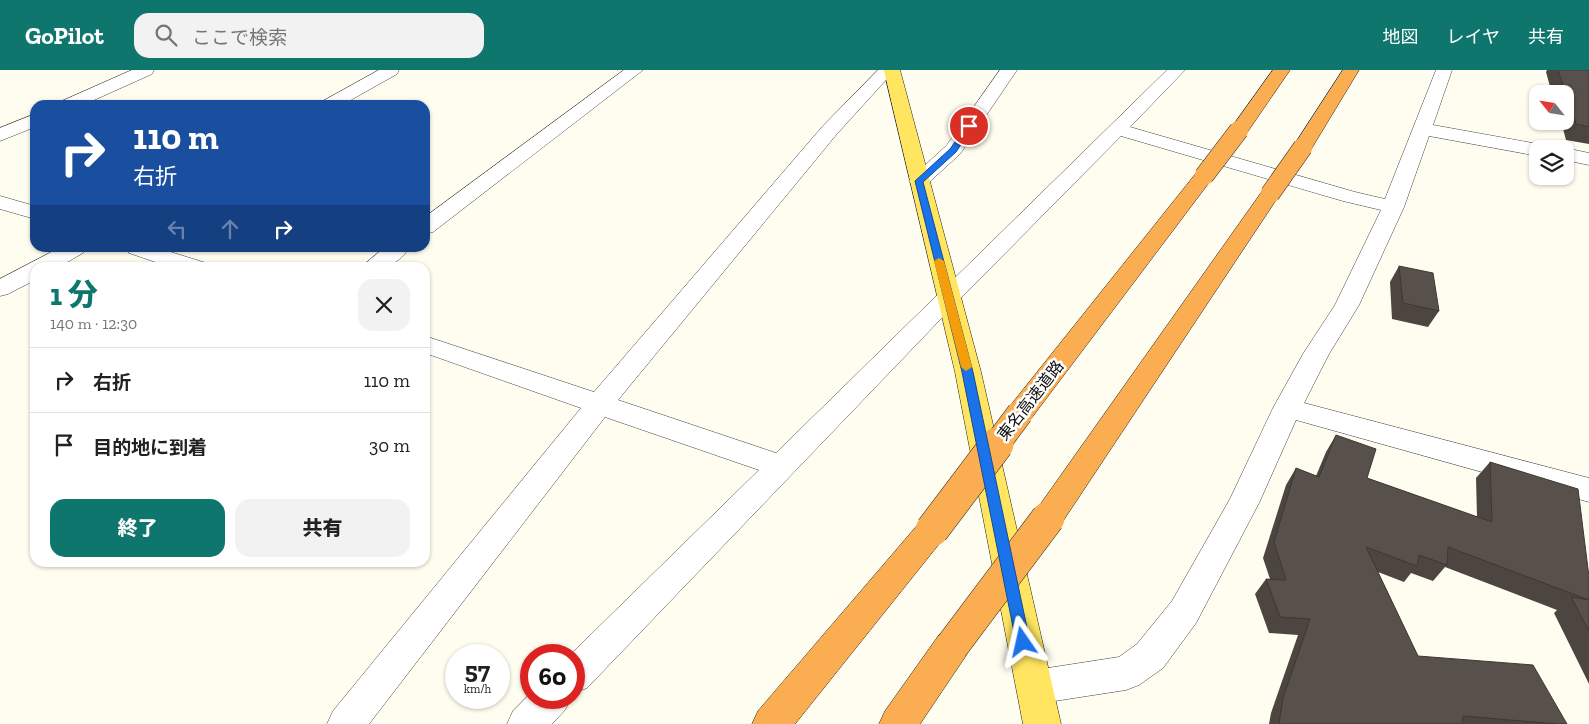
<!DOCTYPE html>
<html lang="ja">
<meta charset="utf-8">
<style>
body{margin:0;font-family:"Zilla Slab","Noto Sans JP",serif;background:#f2f2f2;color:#202124;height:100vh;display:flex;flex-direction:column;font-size:19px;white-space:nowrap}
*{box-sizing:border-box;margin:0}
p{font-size:16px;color:#757577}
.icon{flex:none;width:28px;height:28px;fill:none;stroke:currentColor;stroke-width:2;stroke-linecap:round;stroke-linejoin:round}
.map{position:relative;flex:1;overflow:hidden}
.side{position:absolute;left:30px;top:192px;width:400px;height:305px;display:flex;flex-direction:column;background:#fff;border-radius:15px;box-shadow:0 1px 4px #0004}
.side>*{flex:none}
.top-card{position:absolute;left:30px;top:30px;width:400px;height:152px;border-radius:15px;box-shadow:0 1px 4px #0004;background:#1a4fa0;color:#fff;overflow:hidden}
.needle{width:32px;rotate:300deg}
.controls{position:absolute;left:1529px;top:15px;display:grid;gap:10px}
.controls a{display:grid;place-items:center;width:45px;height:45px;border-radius:10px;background:#fff;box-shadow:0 1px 4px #0004;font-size:25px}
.speed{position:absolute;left:445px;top:574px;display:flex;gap:10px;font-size:25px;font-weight:700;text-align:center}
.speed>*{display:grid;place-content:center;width:65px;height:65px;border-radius:50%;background:#fff;box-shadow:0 1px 4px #0004;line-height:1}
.speed small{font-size:12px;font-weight:400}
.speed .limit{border:8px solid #d22;background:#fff;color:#111}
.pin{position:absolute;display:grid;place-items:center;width:42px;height:42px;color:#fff;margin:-21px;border:2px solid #fff;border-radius:50%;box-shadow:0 1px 5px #0007}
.me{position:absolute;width:55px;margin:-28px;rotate:349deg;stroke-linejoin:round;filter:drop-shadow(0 0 4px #0008)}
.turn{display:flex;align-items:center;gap:18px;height:105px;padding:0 20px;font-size:22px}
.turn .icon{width:65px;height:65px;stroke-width:2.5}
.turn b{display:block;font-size:35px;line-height:42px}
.lanes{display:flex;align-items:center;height:48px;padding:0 20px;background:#0003;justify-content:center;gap:25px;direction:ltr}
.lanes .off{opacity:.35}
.round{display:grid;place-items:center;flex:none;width:52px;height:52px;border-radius:15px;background:#f2f2f2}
.overview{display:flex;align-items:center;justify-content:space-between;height:85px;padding:0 20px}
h1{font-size:30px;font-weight:800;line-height:38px;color:#0f766e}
.cta{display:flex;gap:10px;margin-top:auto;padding:10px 20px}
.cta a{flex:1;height:58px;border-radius:15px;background:#0f766e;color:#fff;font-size:20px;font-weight:800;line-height:58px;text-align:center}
.cta a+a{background:#f2f2f2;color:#202124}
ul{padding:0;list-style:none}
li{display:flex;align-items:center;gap:15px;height:65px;padding:0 20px;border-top:1px solid #e0e0e0}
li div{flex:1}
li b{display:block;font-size:19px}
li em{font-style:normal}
header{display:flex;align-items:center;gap:30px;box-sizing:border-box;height:70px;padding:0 25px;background:#0f766e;color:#fff}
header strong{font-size:24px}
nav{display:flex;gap:28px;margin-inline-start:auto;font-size:18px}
.search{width:350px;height:45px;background:#f2f2f2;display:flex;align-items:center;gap:12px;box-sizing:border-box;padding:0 18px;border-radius:15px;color:#757577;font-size:19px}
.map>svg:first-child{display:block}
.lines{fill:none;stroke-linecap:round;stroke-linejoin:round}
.minor-casing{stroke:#414141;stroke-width:1}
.primary-casing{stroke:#1f1f1f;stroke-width:1}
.motorway-casing{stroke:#1f1f1f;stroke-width:1}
.minor{fill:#fff;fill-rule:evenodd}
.primary{fill:#ffe560;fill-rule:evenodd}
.motorway{fill:#fbad52;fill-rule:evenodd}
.motorway-bridge-far2-casing{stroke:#1f1f1f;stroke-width:20;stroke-linecap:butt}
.motorway-bridge-far1-casing{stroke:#1f1f1f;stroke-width:27;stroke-linecap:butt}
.motorway-bridge-casing{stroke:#1f1f1f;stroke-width:34;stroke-linecap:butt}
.motorway-bridge-far2{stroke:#fbad52;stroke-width:19}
.motorway-bridge-far1{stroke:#fbad52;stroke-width:26}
.motorway-bridge{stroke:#fbad52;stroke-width:33}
.wall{fill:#4c4540}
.building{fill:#58504a;stroke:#3e3834}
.route{fill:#1a73e8;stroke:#114b97}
.slow{fill:#f59e0b}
.labels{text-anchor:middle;stroke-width:5;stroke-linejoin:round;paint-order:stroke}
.street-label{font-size:16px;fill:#0e0e0e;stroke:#fff}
</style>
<header>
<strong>GoPilot</strong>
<div class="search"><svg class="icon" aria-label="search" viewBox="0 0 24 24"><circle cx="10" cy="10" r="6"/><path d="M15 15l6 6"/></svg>ここで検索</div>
<nav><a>地図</a><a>レイヤ</a><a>共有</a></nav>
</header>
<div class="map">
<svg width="1589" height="654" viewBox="0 0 1589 654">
<rect width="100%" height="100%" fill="#fffdf0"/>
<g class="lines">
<defs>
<path id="minor" d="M132,0H154L152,4L83,35H59L62,31Z
M379,0H399L397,4L342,35H320L323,31Z
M624,0H643L433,162L425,164V147Z
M878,0H895L836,65L618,330L776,383L1167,0H1185L1130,57L1355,122L1385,129L1436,0H1452L1433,55L1538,74L1545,76L1547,79H1538V86L1429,66L1404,137L1359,235L1329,284L1304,333L1589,408V432L1296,350L1259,433L1196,553L1163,598L1139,615L1126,620L1035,634L1022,629L1017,617L1022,605L1035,600L1119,587L1137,574L1172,531L1230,429L1273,338L1303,284L1335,235L1381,140L1343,131L1121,66L958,231L587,618L574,623V585H570L759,400L605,347L369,654H327L333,641L581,338L425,283V266L594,322L822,57Z
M1000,0H1017L960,84L926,115L919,117L912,115L909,111L912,107L946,76Z
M35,44V57L0,71V58Z
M1565,78L1589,83V95L1565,90V79H1562Z
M0,126L35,136V149L0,139Z
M59,178H86L83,183L57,198H35V210L8,224L0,226V209Z
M126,178H158L206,193L209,198H173L129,183Z
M384,178H409C396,198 381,198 360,198Z
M531,623V628H571L565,640L552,654H507L513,641Z"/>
<path id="primary" d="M884,0H900L981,302L1061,654H1023L955,302Z"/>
<path id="motorway" d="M1273,0H1290L1246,64L1239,66L1232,64L1230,60Z
M1343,0H1359L1310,81L1303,83L1296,81L1293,77Z
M1204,100L1211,102L1214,106L1030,350L1020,353L1010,350L1006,343L1010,336L1197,102Z
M1270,118L1277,120L1280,124L1059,457L1048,460L1037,457L1032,448L1037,439L1263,120Z
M932,447L943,451L948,460L943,469L795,654H752L758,641L921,451Z
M952,560L965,565L970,576L965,587L920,654H879L885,641L939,565Z"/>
</defs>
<use href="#minor" class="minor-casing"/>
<use href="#primary" class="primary-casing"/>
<use href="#motorway" class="motorway-casing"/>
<use href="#minor" class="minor"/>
<use href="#primary" class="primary"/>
<use href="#motorway" class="motorway"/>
<defs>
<path id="motorway-bridge-far2" d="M1204,106L1239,60
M1270,124L1303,77"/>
<path id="motorway-bridge-far1" d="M996,375L1020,343"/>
<path id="motorway-bridge" d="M932,460L997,374
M952,576L1048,448"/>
</defs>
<use href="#motorway-bridge-far2" class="motorway-bridge-far2-casing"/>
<use href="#motorway-bridge-far1" class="motorway-bridge-far1-casing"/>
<use href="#motorway-bridge" class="motorway-bridge-casing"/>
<use href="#motorway-bridge-far2" class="motorway-bridge-far2"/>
<use href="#motorway-bridge-far1" class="motorway-bridge-far1"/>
<use href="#motorway-bridge" class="motorway-bridge"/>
</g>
<path class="wall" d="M1547,0H1589V74L1566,70L1561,51H1565V24H1552L1546,2Z
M1399,196L1439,241L1428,257L1392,249L1390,212Z
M1336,365L1367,408L1477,447L1476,408L1490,392L1589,507V614L1554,543L1557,540L1445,497L1433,511L1411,503L1404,512L1378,502L1418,586L1567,654H1269L1271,643L1298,565L1269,563L1255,524L1266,509H1270L1263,488L1286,415L1296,398L1316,406L1326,382Z"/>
<path class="building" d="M1558,0H1589V57L1576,54Z
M1399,196L1433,203L1439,241L1403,233Z
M1336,365L1376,379L1367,408L1492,452L1490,392L1578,419L1589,507V530L1448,477L1447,495L1419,485L1417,496L1366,477L1418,586L1533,595L1567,654H1558L1463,646L1462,654H1279L1283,628L1310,549L1280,547L1266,509L1286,510L1274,472L1296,398L1319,407Z
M1571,527L1589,530V561Z"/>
<path class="route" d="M969,54L973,56L956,82L923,112L973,302L1030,572L1028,577L1023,578L1018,577L1016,572L962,302L915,111L950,79L967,55Z"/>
<path class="slow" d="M939,188L944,191L972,297L966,301L961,297L934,191Z"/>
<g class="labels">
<g class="street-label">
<text transform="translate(1030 330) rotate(-52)" y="6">東名高速道路</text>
</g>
</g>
</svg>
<div class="controls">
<a><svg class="needle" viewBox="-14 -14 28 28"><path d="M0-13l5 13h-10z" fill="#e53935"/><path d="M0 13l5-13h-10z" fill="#757577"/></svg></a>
<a><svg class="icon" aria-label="layers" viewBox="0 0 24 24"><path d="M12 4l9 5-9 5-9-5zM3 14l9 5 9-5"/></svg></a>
</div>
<div class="speed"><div>57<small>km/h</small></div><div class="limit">60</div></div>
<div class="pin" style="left:969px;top:56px;background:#d93025"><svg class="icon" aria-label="arrive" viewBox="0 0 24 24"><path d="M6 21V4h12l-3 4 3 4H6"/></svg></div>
<svg class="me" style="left:1023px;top:572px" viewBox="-20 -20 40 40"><path d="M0-17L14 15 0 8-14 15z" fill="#1a73e8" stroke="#fff" stroke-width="4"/></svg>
<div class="top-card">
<div class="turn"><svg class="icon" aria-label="right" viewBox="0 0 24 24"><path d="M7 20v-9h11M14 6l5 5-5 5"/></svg><div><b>110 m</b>右折</div></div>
<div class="lanes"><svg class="icon off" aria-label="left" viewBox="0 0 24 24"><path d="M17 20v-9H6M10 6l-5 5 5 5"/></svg><svg class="icon off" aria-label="ahead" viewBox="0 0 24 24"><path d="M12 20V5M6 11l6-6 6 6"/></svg><svg class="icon" aria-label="right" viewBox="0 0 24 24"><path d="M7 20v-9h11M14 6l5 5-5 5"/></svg></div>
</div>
<section class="side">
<div class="overview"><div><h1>1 分</h1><p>140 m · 12:30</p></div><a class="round"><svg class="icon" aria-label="close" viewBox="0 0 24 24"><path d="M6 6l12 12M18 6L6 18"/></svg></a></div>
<ul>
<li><svg class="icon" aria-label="right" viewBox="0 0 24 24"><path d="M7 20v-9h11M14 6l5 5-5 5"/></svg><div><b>右折</b></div><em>110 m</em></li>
<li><svg class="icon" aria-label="arrive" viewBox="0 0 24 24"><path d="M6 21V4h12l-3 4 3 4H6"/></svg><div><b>目的地に到着</b></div><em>30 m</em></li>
</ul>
<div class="cta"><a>終了</a><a>共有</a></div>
</section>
</div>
